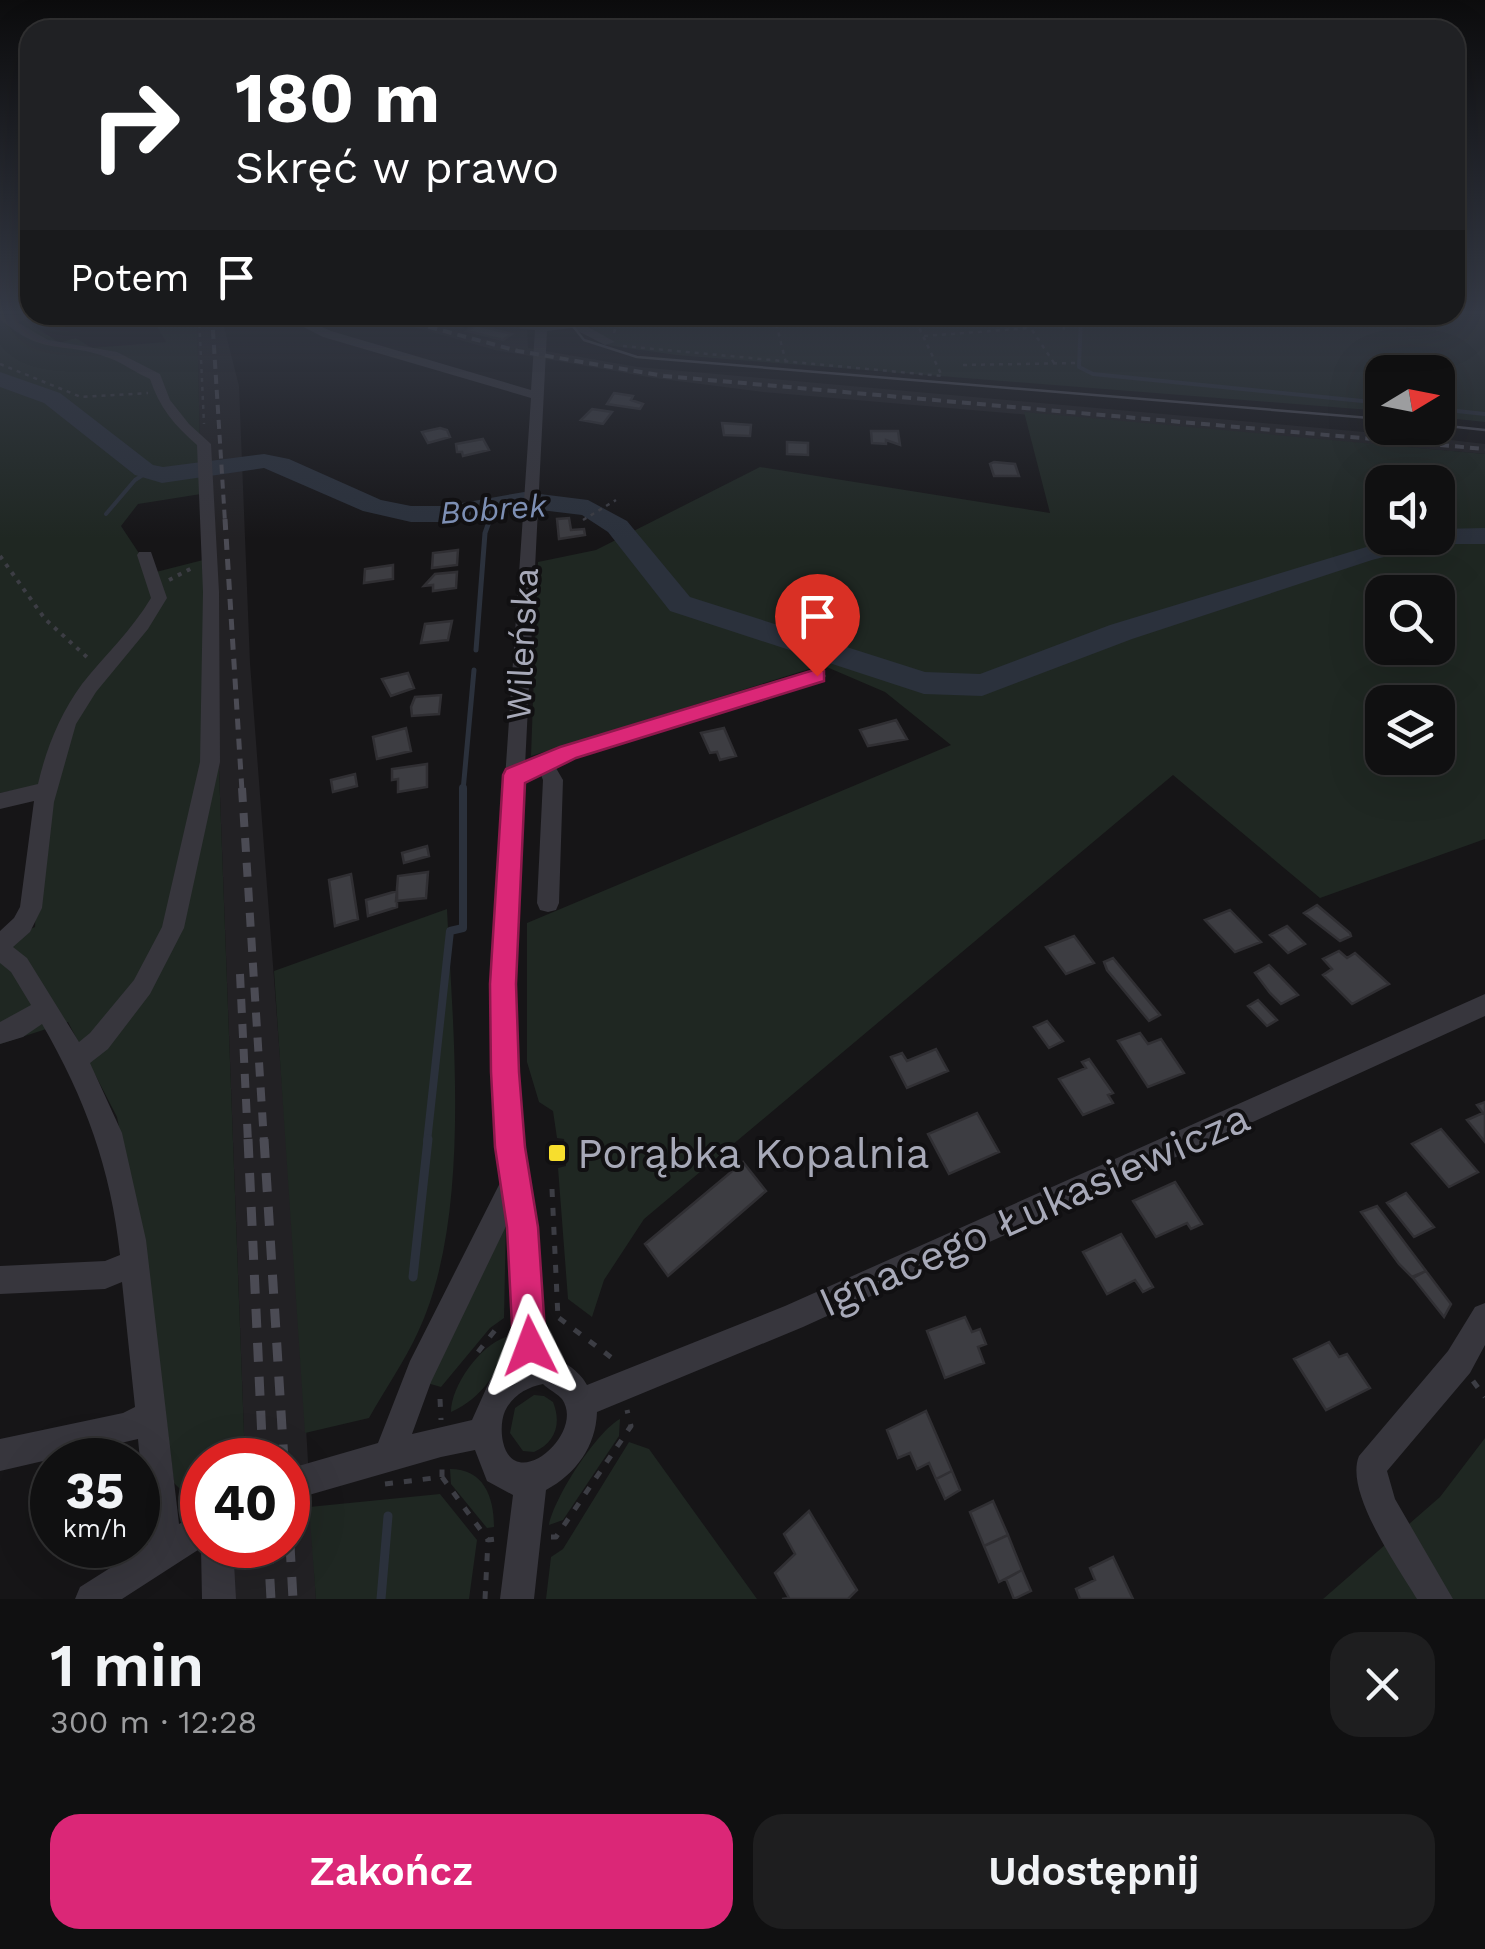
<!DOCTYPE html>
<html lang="pl">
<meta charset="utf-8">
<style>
body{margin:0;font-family:"Work Sans",sans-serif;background:#1e1e1f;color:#f1f3f6;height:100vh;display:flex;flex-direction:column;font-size:38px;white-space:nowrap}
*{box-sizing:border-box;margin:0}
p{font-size:32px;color:#9c9d9f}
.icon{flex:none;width:55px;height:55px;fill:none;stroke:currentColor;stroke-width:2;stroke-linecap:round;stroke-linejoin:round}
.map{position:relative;height:1599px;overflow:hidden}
.side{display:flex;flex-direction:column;background:#101011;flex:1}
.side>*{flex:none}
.hud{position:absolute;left:20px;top:20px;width:1445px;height:305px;border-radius:30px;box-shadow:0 10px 40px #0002,0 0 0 2px #303031;background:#202124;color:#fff;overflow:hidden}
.needle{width:65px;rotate:80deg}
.controls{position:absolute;left:1365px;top:355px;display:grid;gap:20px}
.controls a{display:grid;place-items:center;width:90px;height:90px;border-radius:20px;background:#101011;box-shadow:0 10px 40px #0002,0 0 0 2px #303031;font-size:50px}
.speed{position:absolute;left:30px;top:1438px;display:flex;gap:20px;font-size:50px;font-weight:700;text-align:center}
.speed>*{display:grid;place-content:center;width:130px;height:130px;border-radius:50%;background:#101011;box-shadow:0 10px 40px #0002,0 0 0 2px #303031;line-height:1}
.speed small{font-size:25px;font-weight:400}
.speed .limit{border:15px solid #d22;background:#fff;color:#111}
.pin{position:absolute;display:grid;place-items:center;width:85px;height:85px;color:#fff;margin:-102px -42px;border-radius:50% 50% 50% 0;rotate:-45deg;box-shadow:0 0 10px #0007}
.pin .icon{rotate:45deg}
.me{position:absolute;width:110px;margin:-55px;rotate:357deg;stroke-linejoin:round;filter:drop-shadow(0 0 8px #0008)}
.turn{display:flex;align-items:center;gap:35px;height:210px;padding:0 50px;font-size:45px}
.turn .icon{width:130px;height:130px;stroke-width:2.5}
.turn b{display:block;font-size:70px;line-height:85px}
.then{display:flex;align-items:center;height:95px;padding:0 50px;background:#0003;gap:20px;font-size:38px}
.round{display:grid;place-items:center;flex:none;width:105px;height:105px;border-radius:30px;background:#1e1e1f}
.summary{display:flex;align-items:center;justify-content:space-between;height:170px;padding:0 50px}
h1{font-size:60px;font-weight:600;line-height:75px}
.cta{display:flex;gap:20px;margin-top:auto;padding:20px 50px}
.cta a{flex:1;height:115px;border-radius:30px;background:#db2777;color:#fff;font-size:40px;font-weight:600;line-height:115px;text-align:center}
.cta a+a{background:#1e1e1f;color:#f1f3f6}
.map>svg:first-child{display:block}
.built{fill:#222124}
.green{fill:#1f2722;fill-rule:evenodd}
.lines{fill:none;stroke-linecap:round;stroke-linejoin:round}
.stream-far3{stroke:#2b313c;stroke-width:4}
.stream-far2{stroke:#2b313c;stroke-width:5}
.stream-far1{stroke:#2b313c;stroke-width:8}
.stream{stroke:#2b313c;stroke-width:9}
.river{fill:#2b313c;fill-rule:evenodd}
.building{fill:#3d3d42;stroke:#302f33;stroke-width:2.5}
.path-far2{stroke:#3c3d44;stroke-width:2.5;stroke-dasharray:4 5;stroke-linecap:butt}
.path-far1{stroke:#3c3d44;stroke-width:4;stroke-dasharray:4 6;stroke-linecap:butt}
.path{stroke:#3c3d44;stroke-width:5;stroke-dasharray:8 11;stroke-linecap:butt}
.minor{fill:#37363d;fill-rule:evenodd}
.tram{stroke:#4b4b54;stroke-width:2.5}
.rail-far3{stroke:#4b4b54;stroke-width:4;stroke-dasharray:9 6;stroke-linecap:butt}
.rail-far2{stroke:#4b4b54;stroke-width:5;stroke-dasharray:11 9;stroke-linecap:butt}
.rail-far1{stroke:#4b4b54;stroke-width:8;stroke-dasharray:14 11;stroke-linecap:butt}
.rail{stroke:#4b4b54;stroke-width:9;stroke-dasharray:19 15;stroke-linecap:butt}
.route{fill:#db2777;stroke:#8e194d;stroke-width:2.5}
.poi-dot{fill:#f7de2d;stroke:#111012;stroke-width:4}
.labels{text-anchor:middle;stroke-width:8;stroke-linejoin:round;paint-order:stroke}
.far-water-label{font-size:32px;font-style:italic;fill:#7d8fb4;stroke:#111012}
.street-label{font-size:35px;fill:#a7a9b8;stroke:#111012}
.near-poi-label{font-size:42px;fill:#a7a9b8;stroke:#111012;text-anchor:start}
.near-street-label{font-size:42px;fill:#a7a9b8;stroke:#111012}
</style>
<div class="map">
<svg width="1485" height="1599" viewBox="0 0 1485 1599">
<rect width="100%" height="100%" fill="#161517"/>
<path class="built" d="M197,315H221L239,386L250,663L299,1307L316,1599H206V1564L239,1545H288V1460H245L215,664L201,494Z
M372,315H415L466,328L480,318L527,329L528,348L638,367L1442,439L1485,444V454L763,392L654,378L495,350Z"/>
<path class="green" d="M0,315H19L59,343L76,338L92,348L166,342L157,326L197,315L201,494L138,504L121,526L152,573L207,559L215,664L245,1460H202V1493L190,1499L174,1483L148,1268L117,1117L68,1022L0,1044V943L35,927L41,785L0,793Z
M581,315H1485V422L1438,417V372H1382V411L676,355L607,345L609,341L584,322Z
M1024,412L1485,454V839L1320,898L1173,775L644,1219L604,1280L592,1317L568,1299L558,1168L566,1166L564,1139L557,1138L553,1111L539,1102L527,1062V923L951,745L885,692L822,665L531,756L538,562L596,550L760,467L1050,513ZM1382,482H1438V538H1382ZM1382,592H1438V648H1382ZM1382,702H1438V758H1382Z
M447,909C453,1034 472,1217 418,1332C405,1361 385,1389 369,1418L305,1433L274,971Z
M506,1220L504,1318L490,1328L441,1387L427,1383Z
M506,1337C501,1371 482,1398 451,1412C451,1386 480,1345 506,1337Z
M534,1395L544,1396L553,1402C562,1424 555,1443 534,1452L523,1451L510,1433L515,1408Z
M620,1419L619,1436L563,1520L549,1525C554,1498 596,1432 620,1419Z
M1485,1438V1599H1323L1440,1497Z
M629,1442L649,1449L757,1599H546L551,1557L563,1549Z
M450,1469C484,1469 494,1497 494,1527L487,1528L451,1484Z
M440,1494L477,1540L469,1599H316L309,1507Z"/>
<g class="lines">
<path class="stream-far3" d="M1081,315L1079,367L1093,374L1382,403
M1438,409L1485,414
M479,506L491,516L489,522
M106,514L135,480L149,471"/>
<path class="stream-far2" d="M476,650L485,533L490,519
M463,791L474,670"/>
<path class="stream-far1" d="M427,1142L450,931L463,928V788"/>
<path class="stream" d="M413,1277L428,1139
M381,1599L388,1516"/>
<path class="river" d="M0,372L60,393L153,465L163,467L264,454L289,459L381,500L411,506H445L524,492L588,500L627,521L690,597L925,672L980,674L1110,625L1396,538H1438V529L1485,528V544H1435L1372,560L1132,639L982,696L924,694L670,611L608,532L582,515L524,508L445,522H411L363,511L264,468L162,483L135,475L44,403L0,387Z"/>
</g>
<path class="building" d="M476,325L512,334L503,340L467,331Z
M614,393L633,396L631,400L643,404L640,409L607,404Z
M592,409L612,412L603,424L581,420Z
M722,423L751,425L750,436L724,435Z
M440,428L447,430L450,437L428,443L422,432Z
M871,431H898L900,445L886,440V444L872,443Z
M483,439L489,450L463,456L462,452H457L456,444Z
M787,442L808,443V455L787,454Z
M994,462L1015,464L1019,476H994L990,464Z
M569,518L571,530L584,529L585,535L559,539L557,519Z
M458,550L457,565L432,568L433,553Z
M393,565V579L364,583L365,569Z
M457,572L456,588L433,591V585L424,586L435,574Z
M452,621L448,640L421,643L425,624Z
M408,673L414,688L391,696L382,679Z
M441,695L439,714L412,716L411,707L415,697Z
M896,720L907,739L868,746L860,730Z
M406,728L411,751L377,759L373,737Z
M724,728L736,756L720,760L717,752L710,753L701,733Z
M427,764V787L398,792V779L392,780V769Z
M355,774L357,786L333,792L331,780Z
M427,846L429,856L404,863L402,853Z
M428,872L426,898L396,901L398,876Z
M351,874L358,919L335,926L329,880Z
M397,891V907L368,916L366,900Z
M1317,905L1350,933L1351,936L1340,941L1304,913Z
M1230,910L1261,942L1235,952L1205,920Z
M1287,926L1305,944L1288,953L1270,935Z
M1074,936L1094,963L1066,974L1046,947Z
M1339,951L1347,958L1355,953L1389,984L1352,1004L1323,975L1332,969L1323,959Z
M1113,958L1160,1015L1149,1021L1107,970L1104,962Z
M1269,965L1298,995L1281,1004L1270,993L1255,973Z
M1258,1000L1277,1020L1267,1026L1248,1006Z
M1047,1021L1063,1041L1049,1048L1034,1027Z
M1140,1033L1148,1044L1161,1039L1184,1073L1148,1087L1118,1041Z
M936,1049L948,1071L907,1088L891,1057L902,1053L907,1061Z
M1089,1059L1113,1093L1108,1095L1113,1103L1083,1115L1059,1079L1086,1068L1082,1062Z
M1485,1102V1142L1467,1120L1483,1113L1477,1105Z
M977,1113L999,1152L949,1174L928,1134Z
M1441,1129L1478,1172L1449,1187L1412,1144Z
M743,1162L766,1191L668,1276L645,1244Z
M1175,1182L1202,1224L1191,1229L1187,1223L1156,1237L1133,1201Z
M1406,1193L1434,1227L1414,1237L1387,1203Z
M1377,1206L1426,1271L1412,1277L1399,1264L1361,1212Z
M1121,1234L1153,1287L1143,1292L1135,1280L1107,1294L1083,1252Z
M1426,1271L1451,1304L1444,1317L1413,1278Z
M965,1317L972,1332L980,1329L986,1344L978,1347L984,1363L945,1378L927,1331Z
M1329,1342L1339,1357L1347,1354L1370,1388L1326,1410L1294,1359Z
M926,1411L952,1471L936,1479L929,1463L917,1469L910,1453L898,1458L887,1430Z
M952,1471L960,1490L945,1499L936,1479Z
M993,1501L1008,1535L984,1546L970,1512Z
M809,1511L857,1590L848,1599H782L789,1598L775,1573L795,1554L784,1534Z
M1008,1535L1022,1570L999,1582L984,1546Z
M1113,1557L1133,1599H1080L1076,1589L1095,1580L1090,1568Z
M1022,1570L1031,1591L1014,1599L1006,1579Z"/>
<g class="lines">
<path class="path-far2" d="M199,315L204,424
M774,315L786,363
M1022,315L1054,363
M1039,315L1065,329
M614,333L616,326L775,319
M924,336L1030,328
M623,346L942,376L913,315
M0,364L81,397L148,393
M963,365L1078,363
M583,520L616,500"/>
<path class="path-far1" d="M0,556L45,619L89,659
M169,580L192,568"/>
<path class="path" d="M552,1189L558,1318
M559,1318L616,1361
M478,1352L496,1329L504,1327
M1473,1381L1485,1397
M440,1399L441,1420
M442,1477L488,1540L496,1539
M385,1484L442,1477V1464
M551,1537H556L631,1426L627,1410
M485,1599L488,1540"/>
<path class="minor" d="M0,315H40L17,322L48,340L117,352L160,374L170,400L189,424L211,444L219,592L220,762L184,928L150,994L108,1049L90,1063L122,1133L146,1240L179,1524L202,1512V1545H233L236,1599H202L201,1548L122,1599H75L80,1587L148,1544L138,1439L0,1471V1439L123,1413L135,1407L122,1282L105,1289L0,1294V1266L105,1261L120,1255C111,1169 85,1098 42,1024L23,1037L0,1044V1022L31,1005L11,972L0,963V931L14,918L20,907L34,801L0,809V793L38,784C46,749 60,714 82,684C105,655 132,630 151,598L137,555L139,552H151L167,598L148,629L96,692L76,724L54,802L42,908L30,932L13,947L27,958L79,1042L90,1033L134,980L162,927L200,762L203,592L197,445C175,426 159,407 150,379C136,373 123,363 109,358C62,340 45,358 0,319Z
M280,315H295L331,331L531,390L535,330L520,329L517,315H529L530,323H536V315H548L547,324L579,320L581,315H593L585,325L615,342L605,345L572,328L547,331L525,766L561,748L811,672H823L826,676L823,680L575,758L556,768L563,780L559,903L556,910L548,912L540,910L537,903L543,780L541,775L525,782C521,850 513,920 515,988C518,1111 536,1232 545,1354C560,1358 580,1371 587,1385L785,1306L1485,994V1016L803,1327L597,1412C596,1446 576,1474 546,1490L534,1599H500L513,1495L487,1481L475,1450L441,1457L288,1501V1469L378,1443L410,1361L502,1179L497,1147L491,984L531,398L323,337ZM508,1222L516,1363L490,1380L472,1420L412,1434L431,1382ZM543,1384C548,1389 558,1394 562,1399C586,1433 515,1495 503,1442C501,1433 501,1420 505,1411C512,1396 527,1387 543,1384Z
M1485,1303V1345L1470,1373L1387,1471L1395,1499L1453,1599H1417C1398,1567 1344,1492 1359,1456L1448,1351L1475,1307Z"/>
<path class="tram" d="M564,315L584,340L637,357L1382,419
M1438,425L1485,430"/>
<path class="rail-far3" d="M212,315L225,522
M385,315L518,351L664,376L1485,449"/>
<path class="rail-far2" d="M225,519L242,791"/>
<path class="rail-far1" d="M242,788L264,1142
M240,974L248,1142"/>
<path class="rail" d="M248,1139L263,1460
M264,1139L284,1460
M288,1509L293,1599
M268,1545L271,1599"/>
</g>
<linearGradient id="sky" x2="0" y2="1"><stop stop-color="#0c0c0d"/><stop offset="0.58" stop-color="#363b47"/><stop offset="1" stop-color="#363b47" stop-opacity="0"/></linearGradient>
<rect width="1485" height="539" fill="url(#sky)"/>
<path class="route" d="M817,669L824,671V681L576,758L525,783L516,984L519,1072L525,1147L538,1227L546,1346L541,1357L530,1362L518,1357L513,1346L507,1227L495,1147L491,1072L490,984L503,775L506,769L560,747Z"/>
<rect class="poi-dot" x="547" y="1143" width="20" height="20" rx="5"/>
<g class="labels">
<g class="far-water-label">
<text transform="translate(493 509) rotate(-4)" y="11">Bobrek</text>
</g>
<g class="street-label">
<text transform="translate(522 644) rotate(-87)" y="12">Wileńska</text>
</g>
<g class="near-poi-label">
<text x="577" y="1168">Porąbka Kopalnia</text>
</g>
<g class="near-street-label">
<text transform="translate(1034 1209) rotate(-24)" y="15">Ignacego Łukasiewicza</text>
</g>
</g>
</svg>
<div class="controls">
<a><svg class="needle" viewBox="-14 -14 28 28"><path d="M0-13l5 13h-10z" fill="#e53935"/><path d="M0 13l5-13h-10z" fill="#9c9d9f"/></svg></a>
<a><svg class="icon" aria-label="sound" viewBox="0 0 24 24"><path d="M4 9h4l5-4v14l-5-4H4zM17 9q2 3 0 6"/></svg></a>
<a><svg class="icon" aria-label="search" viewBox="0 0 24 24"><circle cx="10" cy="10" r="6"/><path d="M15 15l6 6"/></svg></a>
<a><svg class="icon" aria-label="layers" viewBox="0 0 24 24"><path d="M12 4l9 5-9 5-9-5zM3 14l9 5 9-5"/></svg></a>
</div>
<div class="speed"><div>35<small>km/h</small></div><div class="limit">40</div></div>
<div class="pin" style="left:817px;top:676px;background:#d93025"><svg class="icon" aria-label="arrive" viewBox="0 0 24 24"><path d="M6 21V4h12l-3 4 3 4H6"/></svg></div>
<svg class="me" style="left:530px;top:1346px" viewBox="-20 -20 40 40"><path d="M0-17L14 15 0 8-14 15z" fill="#db2777" stroke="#fff" stroke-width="4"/></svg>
<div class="hud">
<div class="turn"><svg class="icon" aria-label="right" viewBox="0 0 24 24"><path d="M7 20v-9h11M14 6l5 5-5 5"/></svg><div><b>180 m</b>Skręć w prawo</div></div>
<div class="then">Potem<svg class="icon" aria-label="arrive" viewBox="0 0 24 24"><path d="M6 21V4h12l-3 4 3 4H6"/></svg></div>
</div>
</div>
<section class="side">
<div class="summary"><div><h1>1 min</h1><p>300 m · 12:28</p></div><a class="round"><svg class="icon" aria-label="close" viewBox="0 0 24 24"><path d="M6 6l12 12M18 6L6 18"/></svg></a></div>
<div class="cta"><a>Zakończ</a><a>Udostępnij</a></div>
</section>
